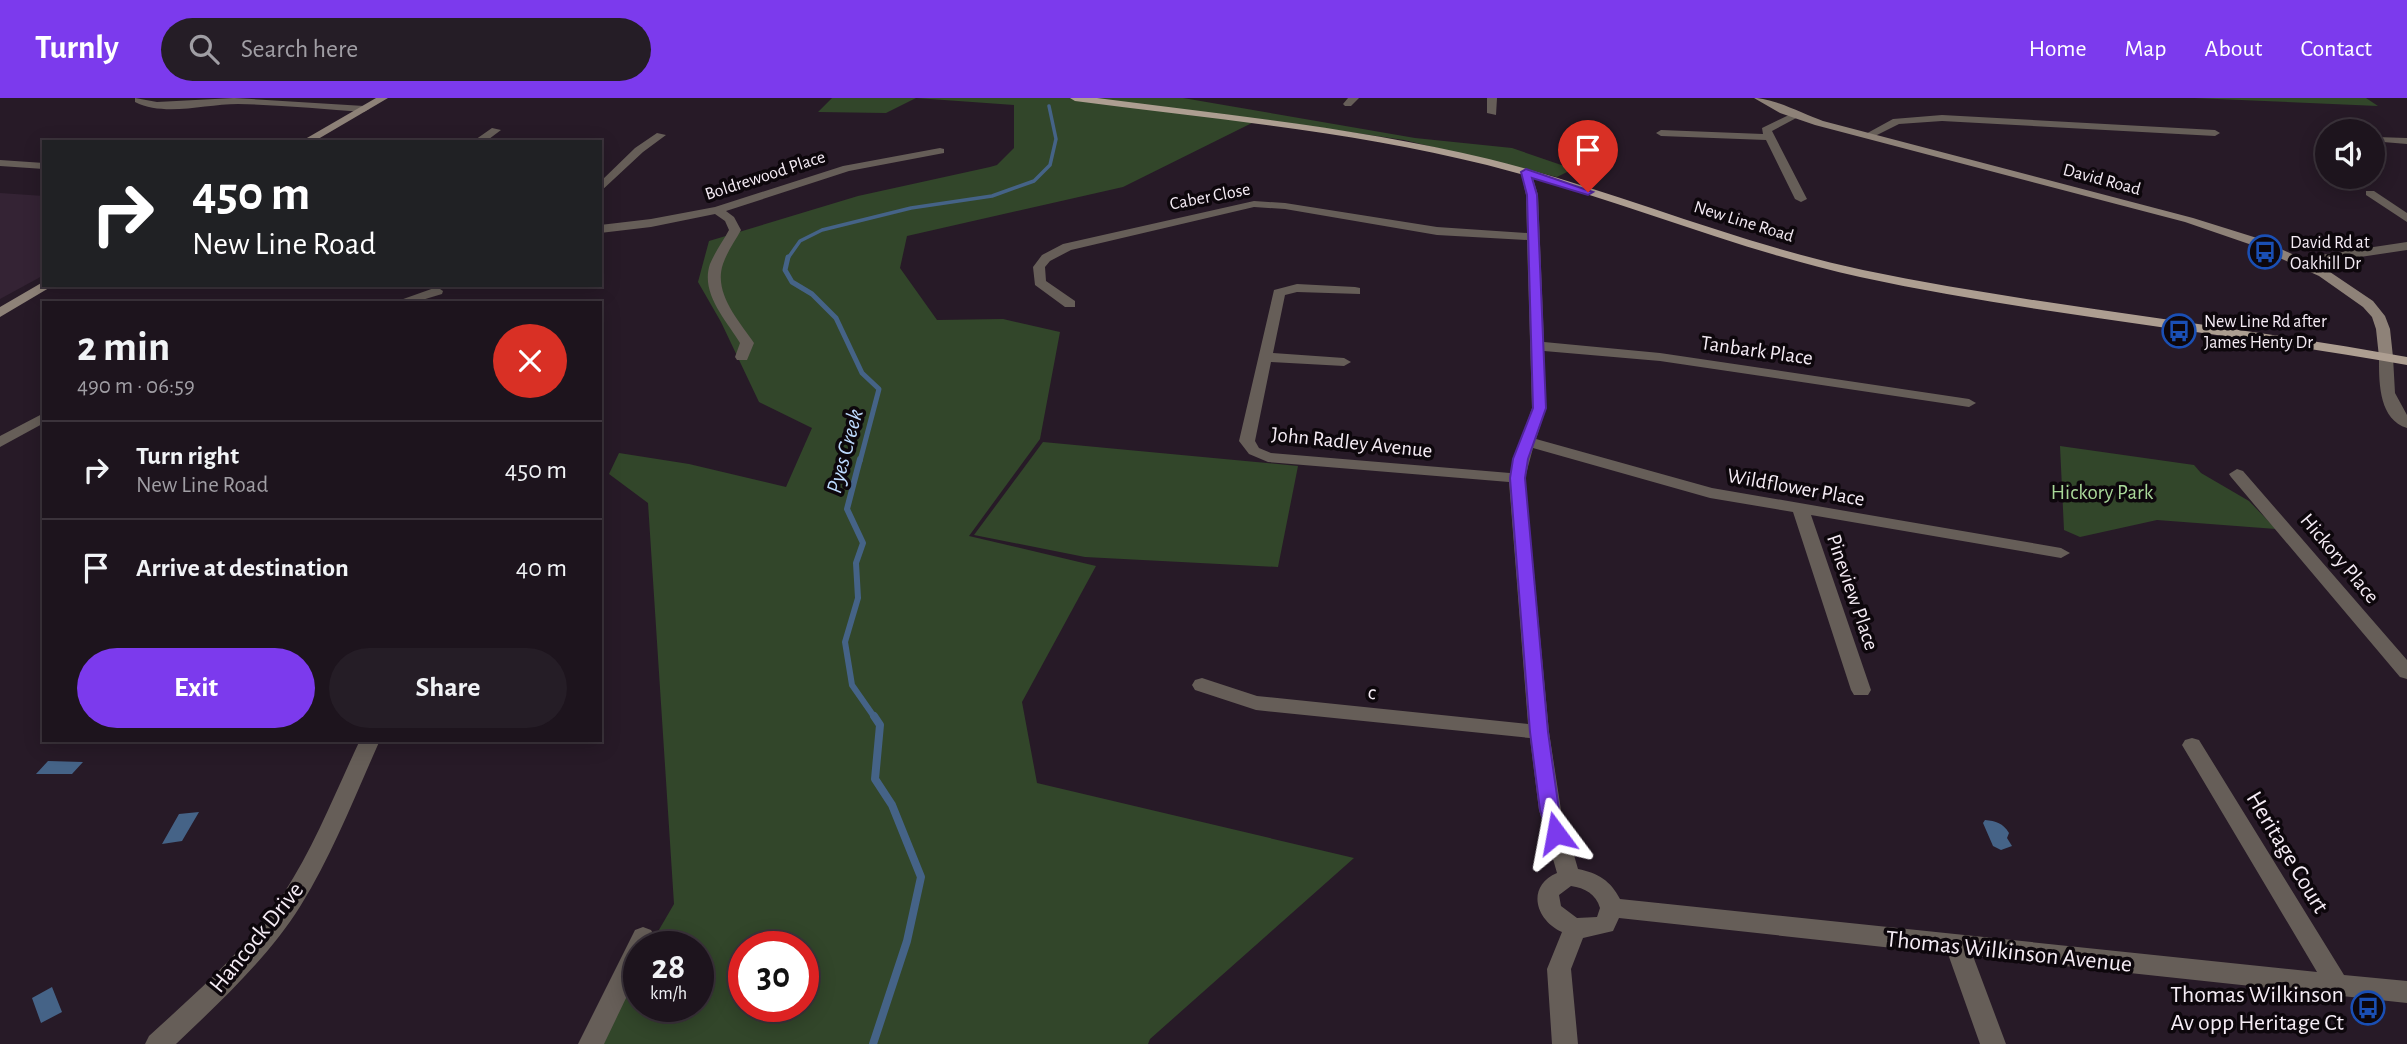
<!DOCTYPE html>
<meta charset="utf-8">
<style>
body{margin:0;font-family:"Alegreya Sans",sans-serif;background:#251d26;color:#f1f3f6;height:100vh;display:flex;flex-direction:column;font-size:26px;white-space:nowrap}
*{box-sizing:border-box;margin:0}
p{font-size:23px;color:#a09ea4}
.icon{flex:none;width:38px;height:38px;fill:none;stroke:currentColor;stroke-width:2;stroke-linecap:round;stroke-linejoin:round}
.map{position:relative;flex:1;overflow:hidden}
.drawer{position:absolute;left:42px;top:203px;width:560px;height:441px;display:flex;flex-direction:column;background:#1d141d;border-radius:0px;box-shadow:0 4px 18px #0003,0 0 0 2px #3b333b}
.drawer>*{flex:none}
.hud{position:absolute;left:42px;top:42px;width:560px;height:147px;border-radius:0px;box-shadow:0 4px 18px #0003,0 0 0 2px #3b333b;background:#202124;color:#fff;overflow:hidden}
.fabs{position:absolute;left:2315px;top:21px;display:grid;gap:14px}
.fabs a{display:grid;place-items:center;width:70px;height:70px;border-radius:50%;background:#1d141d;box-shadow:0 4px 18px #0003,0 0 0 2px #3b333b;font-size:35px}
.speed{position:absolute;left:623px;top:833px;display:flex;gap:14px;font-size:35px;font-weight:700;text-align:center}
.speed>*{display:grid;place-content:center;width:91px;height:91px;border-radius:50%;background:#1d141d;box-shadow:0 4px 18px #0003,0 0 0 2px #3b333b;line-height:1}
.speed small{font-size:18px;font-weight:400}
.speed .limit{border:10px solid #d22;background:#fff;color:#111}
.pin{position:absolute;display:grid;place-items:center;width:60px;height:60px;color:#fff;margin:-72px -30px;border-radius:50% 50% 50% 0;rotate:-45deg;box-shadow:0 0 7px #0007}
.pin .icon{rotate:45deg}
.me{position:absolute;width:77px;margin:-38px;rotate:347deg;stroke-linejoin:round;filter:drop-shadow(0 0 5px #0008)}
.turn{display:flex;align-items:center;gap:24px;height:147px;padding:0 35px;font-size:32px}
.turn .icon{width:91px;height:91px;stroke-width:2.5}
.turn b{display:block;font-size:49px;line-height:60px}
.round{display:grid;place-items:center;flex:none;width:74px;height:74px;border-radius:37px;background:#251d26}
.head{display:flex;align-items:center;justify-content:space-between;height:119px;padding:0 35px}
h1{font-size:42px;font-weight:700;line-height:52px}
.action{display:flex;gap:14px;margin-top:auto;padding:14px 35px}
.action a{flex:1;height:80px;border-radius:42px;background:#7c3aed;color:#fff;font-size:28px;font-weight:700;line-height:80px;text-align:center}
.action a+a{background:#251d26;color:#f1f3f6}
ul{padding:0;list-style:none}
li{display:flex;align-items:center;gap:21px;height:98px;padding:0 35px;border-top:2px solid #3b333b}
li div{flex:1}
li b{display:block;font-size:26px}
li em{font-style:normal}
header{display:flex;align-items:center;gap:42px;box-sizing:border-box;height:98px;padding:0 35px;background:#7c3aed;color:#fff}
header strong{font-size:33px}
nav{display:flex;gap:38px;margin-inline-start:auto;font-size:24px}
.search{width:490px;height:63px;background:#251d26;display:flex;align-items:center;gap:18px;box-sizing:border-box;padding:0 24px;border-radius:38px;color:#a09ea4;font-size:26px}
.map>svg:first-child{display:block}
.built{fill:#342334}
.green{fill:#32462a;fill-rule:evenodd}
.water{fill:#456387}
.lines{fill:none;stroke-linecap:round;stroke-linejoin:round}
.stream-far3{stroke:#456387;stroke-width:3.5}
.stream-far2{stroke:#456387;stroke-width:5}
.stream-far1{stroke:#456387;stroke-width:6}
.stream{stroke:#456387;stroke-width:8}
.street{fill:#665e58;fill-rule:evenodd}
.secondary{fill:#8e8278;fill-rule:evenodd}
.primary{fill:#ad9e91;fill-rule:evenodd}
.route{fill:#7c3aed;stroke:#51269a;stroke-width:2}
.labels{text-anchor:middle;stroke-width:7;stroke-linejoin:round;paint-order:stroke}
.far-street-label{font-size:18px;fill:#f5ecf5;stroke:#0d070c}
.far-poi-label{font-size:18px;fill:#f5ecf5;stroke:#0d070c;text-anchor:start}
.street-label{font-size:21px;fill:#f5ecf5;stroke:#0d070c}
.park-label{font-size:21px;fill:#a9d899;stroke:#0d070c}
.water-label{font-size:23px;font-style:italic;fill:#bddafe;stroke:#0d070c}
.near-street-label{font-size:24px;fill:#f5ecf5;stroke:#0d070c}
.near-poi-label{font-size:24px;fill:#f5ecf5;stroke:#0d070c;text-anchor:end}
</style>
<header>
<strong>Turnly</strong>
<div class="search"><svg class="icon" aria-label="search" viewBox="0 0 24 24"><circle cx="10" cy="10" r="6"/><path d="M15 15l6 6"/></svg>Search here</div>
<nav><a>Home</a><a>Map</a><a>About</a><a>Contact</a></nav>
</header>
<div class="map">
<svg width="2407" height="946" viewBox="0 0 2407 946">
<rect width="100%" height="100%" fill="#271a27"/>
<path class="built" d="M0,95L44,98V177L0,201Z"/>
<path class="green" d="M832,0H1183L1415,40L1512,50L1573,71L1557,79L1404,42L1260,21L1123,89L907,138L900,170L937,222L1003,221L1060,234L1040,341L969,438L1096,468L1022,604L1037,685L1354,760L1150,941L1148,946H591L639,866V908H698V849H649L674,806L648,405L609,376L619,355L689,366L786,389L812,330L759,304L721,224L698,184L709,143L858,98L990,69L997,67L1014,50V7L916,0L886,15L818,14ZM744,849H803V908H744Z
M2194,0H2366L2378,8Z
M1043,344L1298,368L1278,469L1085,459L974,437Z
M2060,348L2194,367L2201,375L2249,403L2276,431L2157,422L2080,439L2064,432Z"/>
<path class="water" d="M48,663L83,664L72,676H36Z
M199,714L182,743L162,746L179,716Z
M1985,722C1996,723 2003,725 2009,735L2007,740L2012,748L2001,752L1993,748L1983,725Z
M52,889L62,914L41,925L32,900Z"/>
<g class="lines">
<path class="stream-far3" d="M788,160L800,143L822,132L911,110L992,98L1034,83L1050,67L1056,41L1049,8"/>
<path class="stream-far2" d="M788,159L785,172L792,184L812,196L836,220L862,275L879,291L860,363"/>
<path class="stream-far1" d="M860,361L847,411L863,445L856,465L858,500L845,544L852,587L875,620"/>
<path class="stream" d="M873,946L907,843L921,779L892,707L875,681L880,627L874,618"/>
<path class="street" d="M135,0L157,4L234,0L364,8L369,11L364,14C322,11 280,7 238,6C205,6 165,19 135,4Z
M1348,0H1359L1351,8H1345L1343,6Z
M1487,0H1497L1496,17L1487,15Z
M1791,16L1800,18L1772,33L1807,101L1801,104L1795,101L1766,42L1661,38L1656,35L1661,32L1763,36L1762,30Z
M1942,17L2215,32L2220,35L2215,38L1942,23L1899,26L1871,40L1862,38L1893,21Z
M492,30L501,32L485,44H472Z
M657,35L666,37L643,54L600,94V84L635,50Z
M2376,39L2407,40V46L2383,44L2376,50L2373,49Z
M940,50L944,51V55L849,73L726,113L734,119L741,132C735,143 727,154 723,166C713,195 739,223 754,245L747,262H737L735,259L740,245C726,222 700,195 710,166C715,154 723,143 729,132L725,123L715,116L651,129L600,135V127L651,121L715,109L843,68Z
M0,62L44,65V71L0,68Z
M1526,71L1531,74L1538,97L1544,244L1660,255L1969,301L1976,305L1969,309L1660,263L1544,253L1546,310L1536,341L1712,390L2061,450L2070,455L2061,460L1811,417L1871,592L1868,597H1854L1851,592L1793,414L1710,400L1533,350L1525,380L1549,634L1561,712L1578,771C1598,775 1611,783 1620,801L2317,874L2182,647L2185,642L2192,640L2199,642L2344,877L2407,883V905L1973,858L2006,946H1980L1948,856L1619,820L1613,833L1583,840L1571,871L1578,946H1552L1547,871L1562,834C1535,822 1526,788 1557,775L1539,712L1530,640L1256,612L1195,592L1192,587L1195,582L1202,580L1257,598L1528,626L1509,384L1268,364L1249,356L1239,343L1274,192L1297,186L1355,189L1360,190V196L1297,194L1285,197L1273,255L1344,260L1351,264L1344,268L1271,264L1255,343L1259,350L1271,355L1510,375L1532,310L1527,142L1437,137L1285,111L1254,109L1071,152L1050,163L1045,169L1046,183L1075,203V209H1065L1035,187L1033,169L1042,157L1063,146L1254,103L1285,105L1437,129L1527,135L1526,97L1521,74ZM1571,788C1585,790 1596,796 1600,810L1597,819L1577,820L1561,808L1559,797Z
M2366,93H2374L2407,115V124L2366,97Z
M2407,144V152L2300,168L2294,164L2300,160Z
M437,189L443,193L442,196L412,205H392Z
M2386,255L2393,259L2395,295L2407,317V330C2378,321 2379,282 2379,259Z
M44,315V325L0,349V338Z
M2237,371L2243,373L2407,562V581L2400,579L2231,379L2229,376Z
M360,642H380C355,698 333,755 301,807C268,860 221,903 176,946H145L149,938C197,894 248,850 284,795C315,747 336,693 360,642Z
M643,829L651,832L655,839L650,849H639V873L604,946H578L635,832Z"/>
<path class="secondary" d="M376,0H388L313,44H300Z
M1754,0C1773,0 1803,16 1823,23L2193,120L2257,140L2327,172L2373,203L2385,218L2390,231L2393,259L2386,263L2379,259L2376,231L2372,219L2363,209L2319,178L2249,146L2185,124L1815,27L1780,15Z
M43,184L44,187H54L0,219V209Z"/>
<path class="primary" d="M1070,0H1097C1228,17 1360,30 1489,61C1615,92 1735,145 1863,172C2043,209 2226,226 2407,259V267C2225,234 2041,218 1860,179C1733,151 1613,99 1487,67C1352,33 1212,21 1075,3Z"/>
</g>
<path class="route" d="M1526,71L1593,94L1588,97L1532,80L1537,97L1546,310L1528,361L1525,380L1548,634L1559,712L1566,735L1563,740L1556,742L1549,740L1540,712L1530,634L1510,380L1513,361L1533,310L1527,97L1521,74Z"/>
<defs>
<symbol id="bus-ring" viewBox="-11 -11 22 22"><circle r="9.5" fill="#0d070c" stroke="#1a4fb4" stroke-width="1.5"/><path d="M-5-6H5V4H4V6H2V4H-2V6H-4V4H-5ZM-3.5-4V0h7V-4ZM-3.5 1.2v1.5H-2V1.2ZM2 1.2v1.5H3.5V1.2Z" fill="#1a4fb4"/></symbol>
</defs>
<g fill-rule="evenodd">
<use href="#bus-ring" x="2246" y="135" width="38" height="38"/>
<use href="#bus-ring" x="2160" y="214" width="38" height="38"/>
<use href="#bus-ring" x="2349" y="891" width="38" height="38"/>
</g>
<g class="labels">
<g class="far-street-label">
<text transform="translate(765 77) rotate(-18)" y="6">Boldrewood Place</text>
<text transform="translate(2102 81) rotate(15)" y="6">David Road</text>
<text transform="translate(1210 98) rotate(-11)" y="6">Caber Close</text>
<text transform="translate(1744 123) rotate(17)" y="6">New Line Road</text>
</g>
<g class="far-poi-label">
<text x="2290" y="150">David Rd at<tspan x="2290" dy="21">Oakhill Dr</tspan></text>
<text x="2204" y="229">New Line Rd after<tspan x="2204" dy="21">James Henty Dr</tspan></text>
</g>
<g class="street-label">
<text transform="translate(1757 252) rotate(8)" y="7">Tanbark Place</text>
<text transform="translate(1352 344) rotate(6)" y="7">John Radley Avenue</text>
<text transform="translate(1796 389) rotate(10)" y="7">Wildflower Place</text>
<text transform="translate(2340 460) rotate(50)" y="7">Hickory Place</text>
<text transform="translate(1853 494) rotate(71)" y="7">Pineview Place</text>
<text transform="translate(1372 594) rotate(6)" y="7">c</text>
</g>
<g class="park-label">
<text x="2102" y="401">Hickory Park</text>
</g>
<g class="water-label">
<text transform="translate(844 353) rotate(-75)" y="8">Pyes Creek</text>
</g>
<g class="near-street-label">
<text transform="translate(2288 754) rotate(59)" y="8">Heritage Court</text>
<text transform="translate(256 839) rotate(-51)" y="8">Hancock Drive</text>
<text transform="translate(2009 853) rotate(6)" y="8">Thomas Wilkinson Avenue</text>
</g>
<g class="near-poi-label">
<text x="2344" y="904">Thomas Wilkinson<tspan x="2344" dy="28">Av opp Heritage Ct</tspan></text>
</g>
</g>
</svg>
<div class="fabs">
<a><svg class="icon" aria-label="sound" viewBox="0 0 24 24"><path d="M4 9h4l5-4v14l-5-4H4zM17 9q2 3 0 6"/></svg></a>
</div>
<div class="speed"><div>28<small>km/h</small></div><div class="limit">30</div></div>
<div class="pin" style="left:1588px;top:94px;background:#d93025"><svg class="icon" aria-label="arrive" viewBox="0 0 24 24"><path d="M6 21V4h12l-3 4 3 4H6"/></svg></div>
<svg class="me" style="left:1556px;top:735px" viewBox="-20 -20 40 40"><path d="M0-17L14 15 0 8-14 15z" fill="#7c3aed" stroke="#fff" stroke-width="4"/></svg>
<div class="hud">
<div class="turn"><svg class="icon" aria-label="right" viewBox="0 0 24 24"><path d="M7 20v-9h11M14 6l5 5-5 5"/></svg><div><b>450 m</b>New Line Road</div></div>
</div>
<section class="drawer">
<div class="head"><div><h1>2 min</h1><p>490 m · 06:59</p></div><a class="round" style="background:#d93025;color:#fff"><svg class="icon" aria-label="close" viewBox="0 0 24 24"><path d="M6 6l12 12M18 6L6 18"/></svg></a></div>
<ul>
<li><svg class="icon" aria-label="right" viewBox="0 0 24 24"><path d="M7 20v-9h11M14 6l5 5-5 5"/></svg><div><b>Turn right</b><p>New Line Road</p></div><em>450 m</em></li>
<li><svg class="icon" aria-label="arrive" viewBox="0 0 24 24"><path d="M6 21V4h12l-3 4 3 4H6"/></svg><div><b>Arrive at destination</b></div><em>40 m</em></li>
</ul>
<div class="action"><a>Exit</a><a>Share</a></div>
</section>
</div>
